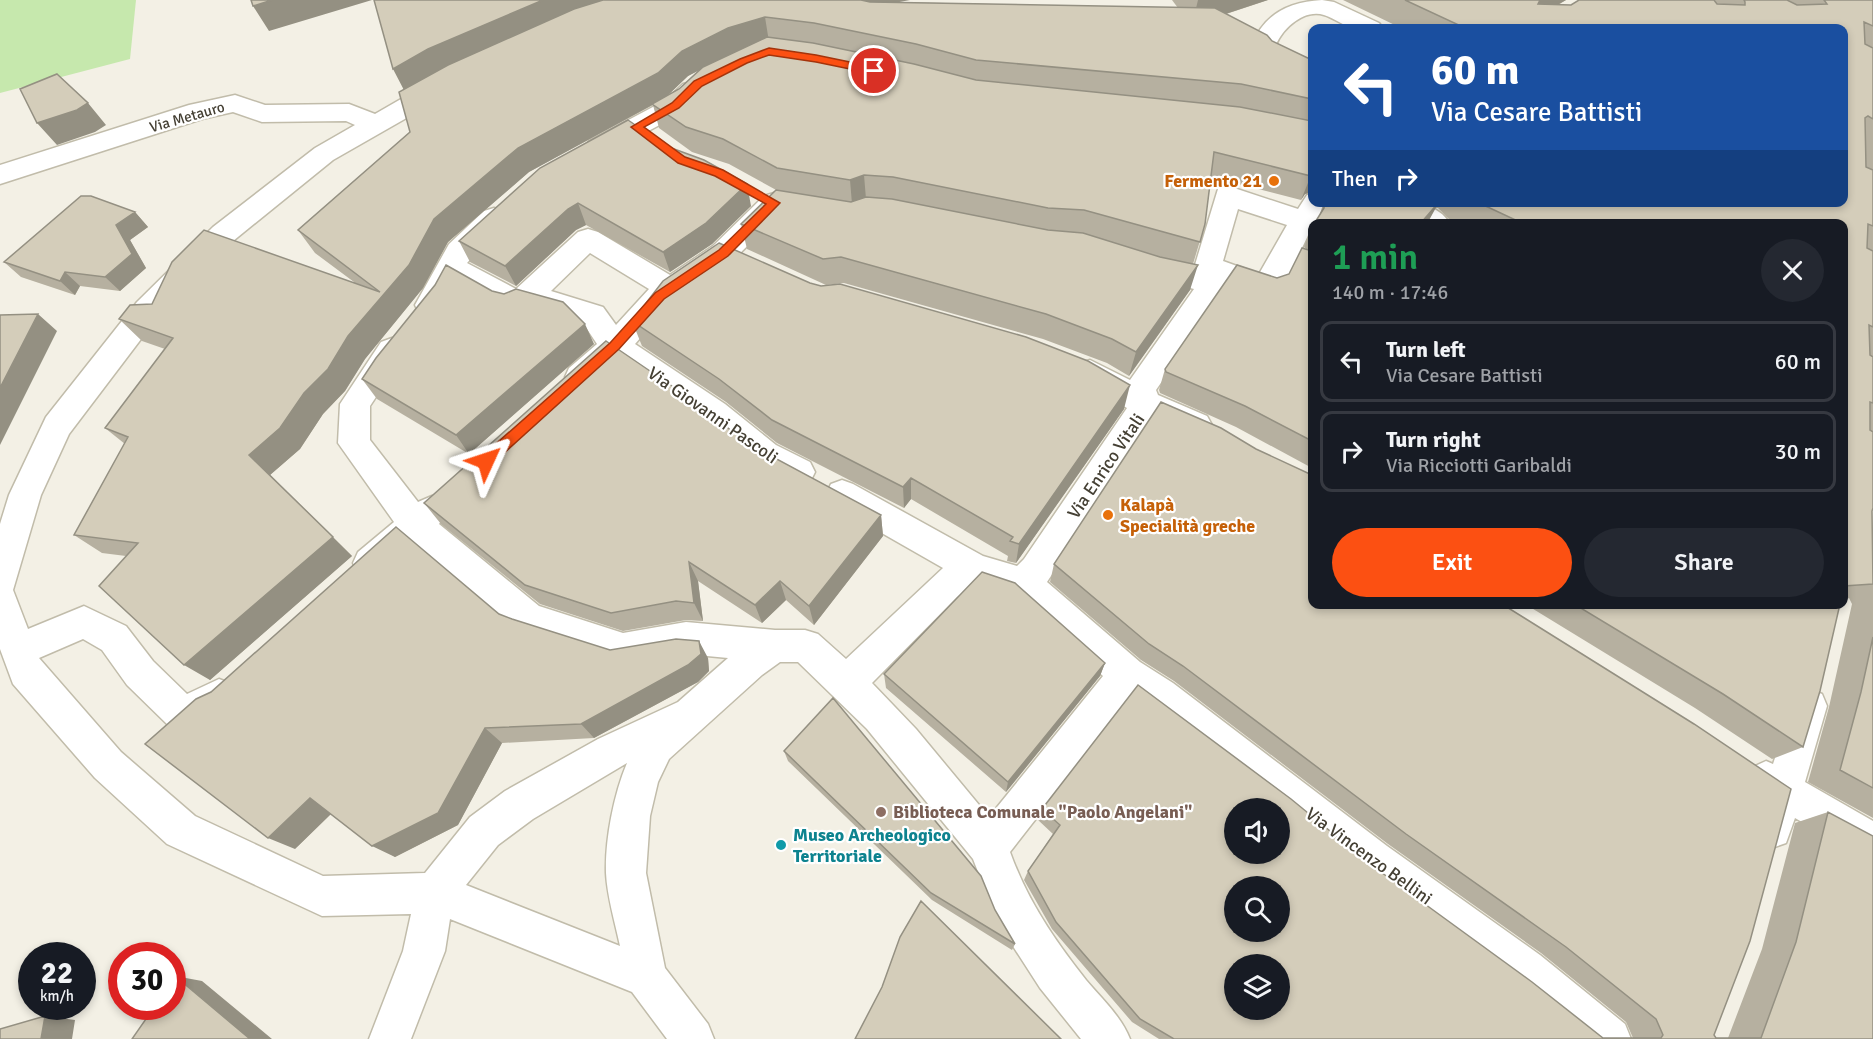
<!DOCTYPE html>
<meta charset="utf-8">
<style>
body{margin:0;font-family:Signika,sans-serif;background:#242831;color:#f1f3f6;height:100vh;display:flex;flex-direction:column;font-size:22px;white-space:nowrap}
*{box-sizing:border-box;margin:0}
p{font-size:20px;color:#9ea1a6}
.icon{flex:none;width:33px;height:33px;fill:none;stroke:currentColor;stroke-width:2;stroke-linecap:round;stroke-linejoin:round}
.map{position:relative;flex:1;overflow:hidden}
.panel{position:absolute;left:1308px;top:219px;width:540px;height:390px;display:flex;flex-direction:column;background:#171b24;border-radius:12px;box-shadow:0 3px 9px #0003}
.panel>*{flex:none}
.top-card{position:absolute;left:1308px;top:24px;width:540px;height:183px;border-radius:12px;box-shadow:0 3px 9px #0003;background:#1a4fa0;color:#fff;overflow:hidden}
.controls{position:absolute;left:1224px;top:798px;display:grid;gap:12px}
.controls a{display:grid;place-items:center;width:66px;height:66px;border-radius:50%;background:#171b24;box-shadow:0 3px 9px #0003;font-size:30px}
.speed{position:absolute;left:18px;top:942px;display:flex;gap:12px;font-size:30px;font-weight:700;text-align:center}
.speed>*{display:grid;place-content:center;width:78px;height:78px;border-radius:50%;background:#171b24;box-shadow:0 3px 9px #0003;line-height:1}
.speed small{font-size:15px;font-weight:400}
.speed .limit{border:9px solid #d22;background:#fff;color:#111}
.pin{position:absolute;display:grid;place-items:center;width:51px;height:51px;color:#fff;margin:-26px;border:3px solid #fff;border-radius:50%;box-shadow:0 2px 6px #0007}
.me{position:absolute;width:66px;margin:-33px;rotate:48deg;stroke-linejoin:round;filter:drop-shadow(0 0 4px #0008)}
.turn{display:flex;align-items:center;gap:21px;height:126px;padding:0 24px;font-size:27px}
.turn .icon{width:78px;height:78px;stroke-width:2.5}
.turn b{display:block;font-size:42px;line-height:51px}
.then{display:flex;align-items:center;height:57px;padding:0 24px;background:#0003;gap:12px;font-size:22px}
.round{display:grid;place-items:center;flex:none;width:63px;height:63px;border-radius:32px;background:#242831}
.overview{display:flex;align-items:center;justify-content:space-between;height:102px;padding:0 24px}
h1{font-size:36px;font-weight:600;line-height:45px;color:#1e9e55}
.cta{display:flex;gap:12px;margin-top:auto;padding:12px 24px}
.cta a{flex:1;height:69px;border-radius:36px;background:#fc5012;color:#fff;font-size:24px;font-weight:600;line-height:69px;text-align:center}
.cta a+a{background:#242831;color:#f1f3f6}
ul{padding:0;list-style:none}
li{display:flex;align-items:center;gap:18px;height:81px;margin:0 12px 9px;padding:0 12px;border:3px solid #363941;border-radius:12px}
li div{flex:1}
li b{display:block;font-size:22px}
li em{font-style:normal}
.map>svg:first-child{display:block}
.green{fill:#c6e8ad}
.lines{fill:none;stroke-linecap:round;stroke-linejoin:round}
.street-casing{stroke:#c1bcaa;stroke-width:3}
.street{fill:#fff;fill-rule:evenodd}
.wall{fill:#b6b0a0;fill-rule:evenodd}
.shaded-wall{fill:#949082}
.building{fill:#d4cdba;stroke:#949082;stroke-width:1.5;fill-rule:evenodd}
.route{fill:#fc5012;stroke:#a4340c;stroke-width:1.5}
.food-dot{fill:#e8710a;stroke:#fff;stroke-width:2}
.education-dot{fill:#8d6e63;stroke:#fff;stroke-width:2}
.culture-dot{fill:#0f9aa8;stroke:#fff;stroke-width:2}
.labels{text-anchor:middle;stroke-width:4.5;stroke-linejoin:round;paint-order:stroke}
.far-street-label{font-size:15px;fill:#454034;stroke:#fff}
.food-label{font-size:18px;font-weight:bold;fill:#c56008;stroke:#fff;text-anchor:end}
.street-label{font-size:18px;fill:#454034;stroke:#fff}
.education-label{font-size:18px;font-weight:bold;fill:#785e54;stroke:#fff;text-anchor:start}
.culture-label{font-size:18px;font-weight:bold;fill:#0d838f;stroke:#fff;text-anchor:start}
</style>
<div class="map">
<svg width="1873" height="1039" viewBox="0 0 1873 1039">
<rect width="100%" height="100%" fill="#f3f0e5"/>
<path class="green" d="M0,0H136L130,59L0,93Z"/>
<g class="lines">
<defs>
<path id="street" d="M1322,0L1334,2L1379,23L1383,28C1374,29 1363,30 1355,28C1344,27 1335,18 1324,15C1304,9 1283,28 1276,45L1283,52L1312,68V86L1265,64L1251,46C1265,14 1287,2 1322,0Z
M443,78L452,80L455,86L452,92L333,160L233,241L157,318L69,434L41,495L13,590L28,629L84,606L126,626L153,661L187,694L219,679L232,684L237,696L232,708L183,733L170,727L127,685L102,650L83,639L39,658L121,752L195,816L323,876L425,873L470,817L505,791L598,739L678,702L728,658L686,654L623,665L528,635L516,630L415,544L382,574L370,578L358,574L353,563L358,552L394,522L338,443L340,404L381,342L392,338L403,342L407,350L370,406V440L418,502L432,496L444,500L448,510L439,524L539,606L623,633L686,622L775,630H805L818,634L846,659L943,568L831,504L826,494L831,484L842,480L853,484L983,556L1017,566L1024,559L1127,408L1079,380L1075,372L1079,364L1090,360L1130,380L1194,289L1141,275L1137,268L1141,261L1151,257L1194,268L1218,189L1228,186L1298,209L1307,195L1312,194V202H1330L1317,224H1312C1312,231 1283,285 1277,296L1267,299L1228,285L1156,390L1158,395L1207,416L1212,425L1207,434L1196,438L1153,420L1047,582L1140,662L1173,683L1387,846L1540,955L1625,1024L1631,1039H1577L1510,985L1359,874L1280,811V808H1276L1131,697L1010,852C1027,900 1055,941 1086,980C1102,999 1121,1016 1130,1039H1081L1040,988L1009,940L995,915L973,859L867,729L798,662H780L762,675L669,759L658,782L650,816L646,873L665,968L708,1024L714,1039H667L632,992L450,919L445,951L411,1039H369L403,951L411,914L322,916L167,844L95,778L13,684L0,649V524L9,495L46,417L137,302L213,227L315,148L355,125L346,121L262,122L233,112L202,119L0,184V165L189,105L235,95L265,105L349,104L375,114L434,80ZM1238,209L1287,225L1259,274L1223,261ZM975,584L1014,596L1103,676L989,817L916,729L872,683L957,597ZM627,763C614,794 605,839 606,873C607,896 615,922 620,946L466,885L498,845L533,819Z
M692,82L701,84L704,90L684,112L607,153L598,156L589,153L585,147L589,141L666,100L683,84Z
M774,193L784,196L788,203L784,210L733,260L670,304L635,344L725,404L776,445L810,462L815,472L810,482L799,486L754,463L703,422L616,362C601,376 591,393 569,386L565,377L569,368L597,344L583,323L530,306L514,312L504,309L457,283L439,313L429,316L419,313L415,305L449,244L484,211L494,208L504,211L508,218L467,263L516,289L578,232L588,229L598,232L670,275L713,246L764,196ZM590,253L649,289L616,325L603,307L551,291Z
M1380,202C1403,202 1437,200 1450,224C1427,224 1393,226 1380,202Z
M1809,689L1822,694L1827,706L1805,782L1873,821V863L1795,818L1786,843L1772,848L1758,843L1753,829L1762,799L1753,793L1747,780L1753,767L1766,761L1773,764L1796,694Z"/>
</defs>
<use href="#street" class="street-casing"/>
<use href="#street" class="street"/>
</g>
<path class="wall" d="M374,0L897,2L1178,8L1172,0H1268L1226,14L1272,41L1312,60V193V192L1305,194L1301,200L1211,177L1205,224L1193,264L1190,290L1129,376L1107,363L1043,339L844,283L826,285L747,249L741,224L778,191L729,164L692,152L659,128L653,105L529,172L448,242L423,288L365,359L345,391L323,414L300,449L270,475L352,556L210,680L126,556L102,553L74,535L125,444L105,428L165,349L142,341L119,319L152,304L354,282L315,253L298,230L410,132L404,90ZM699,70L679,89L668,95L688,76Z
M1343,0H1566L1558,5H1571L1579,0H1873V508L1872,511L1873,547V818L1808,782L1829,707L1852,604L1849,598L1844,601V224H1457L1450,220L1438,208H1436L1318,219L1324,202H1844V28H1401Z
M540,168L751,206L712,244L670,272L586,225L576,230L516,286L470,262L459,241Z
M135,212L148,227L130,240L146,268L120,291L80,286L75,295L21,277L4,262Z
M1312,228V468L1236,427L1160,393L1159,390L1165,369L1277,278L1289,274L1306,249L1304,247Z
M810,283L1124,409L1016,563L1007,561L1008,556L911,499L904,508L777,443L726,402L642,346L632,321Z
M492,291L594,344L469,454L377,399L362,379Z
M747,443L881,515L883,536L814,625L786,600L762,623L698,581L703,621L686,620L623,631L540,604L441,524L424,503Z
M1256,449L1716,1038H1728L1762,949L1795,823L1828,812L1873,1039H1159L1132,1022L1052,929L1024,880L1028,871L1053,834L1038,820L1042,809L1374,867L1603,1038H1633L1626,1022L1541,953L1388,844L1174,681L1141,660L1050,582L1054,564Z
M1525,604H1840L1803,747L1772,759L1695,708Z
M499,614L512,619L610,650L708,658L709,671L698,682L594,738L502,743L458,825L395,857L331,814L295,849Z
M1105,663L1100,676L1006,792L886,688L884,674Z
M784,751L995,910L1015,944L1012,950L932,900L788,761Z"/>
<path class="shaded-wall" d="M272,0H372L269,31L253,6Z
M543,0H627L406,94L393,69L428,49Z
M851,0H910L852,11Z
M1198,0H1268L1192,25Z
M1540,0H1566L1529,21Z
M765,17L769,42L733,53L688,76L665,98L529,172L448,242L423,288L365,359L345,391L323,414L300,449L270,475L352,556L210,680L184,665L249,455L304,393L348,336L434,219L518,148L682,51L728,28Z
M88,103L106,125L95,132L57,145L37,123Z
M1312,173V192L1305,194L1301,200Z
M864,175L866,199L852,204L850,180Z
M747,184L751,206L712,244L670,272L663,252Z
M1439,202L1427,224H1420Z
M578,203L586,225L576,230L516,286L505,266L568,209Z
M135,212L148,227L130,240L146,268L120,291L105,277L116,225Z
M1198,265L1190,290L1129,376L1136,352Z
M65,272L80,286L75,295L60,281Z
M38,314L57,331L0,445V388Z
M585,324L594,344L469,454L456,435Z
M1130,385L1124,409L1016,563L1019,544Z
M911,478V499L904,508L903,487Z
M881,515L883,536L814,625L809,606Z
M689,562L698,581L703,621L694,603Z
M780,581L786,600L762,623L755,605Z
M699,641L708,658L709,671L698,682L594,738L581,724Z
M1105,663L1100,676L1006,792L1008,782Z
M485,728L502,743L458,825L395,857L372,846Z
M310,798L335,810L295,849L268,838Z
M175,976L202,981L272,1039H250Z
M45,1016L75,1020L72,1039H41Z"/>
<path class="building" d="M251,0H272L253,6Z
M374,0H543L428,49L393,69Z
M603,0H861L870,2L1215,8L1267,35L1272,41L1312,60V99L1241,84L976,60L916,44L814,23L765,17L728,28L682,51L658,73L518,148L434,219L409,265L348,336L328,369L304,393L280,428L249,455L333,537L184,665L99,586L138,543L74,535L128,437L105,428L173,338L119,319L130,305L152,304L172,262L204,230L380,292L298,230L410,132L399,92L448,65L574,9Z
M1405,0H1540L1538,4L1571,5L1579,0H1714L1717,4L1745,5V2L1744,0H1787L1797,5L1827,4L1824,0H1873V26L1864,22L1865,44L1873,48V119L1868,116L1865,118L1866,167L1873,170V226L1868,224L1867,248L1873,251V327L1869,325L1870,355L1873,357V403L1870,402V430L1873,432V508L1872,511L1873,584L1844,586V587V224H1524L1477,202H1844V28H1465Z
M767,37L813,43L914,64L976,80L1240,107L1312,121V173L1311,176L1214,152L1205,224L1200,242L1084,210L1048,208L893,177L864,175L850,180L777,168L723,139L686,127L652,104L679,89L703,67Z
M57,74L88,103L77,110L37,123L20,89Z
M628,120L666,146L704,160L747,184L706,223L663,252L578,203L568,209L505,266L459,241L540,168Z
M776,190L851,202L866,197L892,199L1048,230L1083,233L1160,257L1198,265L1136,352L1112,339L1046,314L841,257L823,259L741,224Z
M81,196H91L135,212L116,225L132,254L105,277L65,272L60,281L4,262Z
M1324,202H1439L1420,224H1314L1324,208Z
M719,243L810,283L821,286L840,284L1026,337L1088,361L1130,385L1019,544L1010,541L1013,537L911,478L903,487L772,420L719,379L632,321L663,281Z
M1302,248L1312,251V441L1245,406L1166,372L1165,369L1237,265L1277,278L1289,274Z
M446,265L492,291L504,294L516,289L563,302L585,324L456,435L362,379L376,358L435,285Z
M38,314L0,388V315Z
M606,341L694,401L747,443L881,515L809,606L780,581L755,605L689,562L694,603L676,601L611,613L525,585L424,503Z
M1161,402L1221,428L1256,449L1312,475V604H1502L1694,724L1791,789L1750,941L1714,1035L1716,1038H1761L1796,942L1828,812L1873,836V1039H1174L1140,1019L1056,922L1028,871L1060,825L1042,809L1138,685L1291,799L1374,867L1532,982L1603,1038H1661L1663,1035L1656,1019L1566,947L1406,834L1183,666L1149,644L1054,564ZM1234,808H1280V854H1234ZM1234,886H1280V932H1234ZM1234,964H1280V1010H1234Z
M396,527L499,614L512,619L610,650L676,639L699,641L701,654L688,665L581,724L485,728L438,813L372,846L310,798L268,838L145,744L196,699L211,692Z
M982,572L1015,583L1105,663L1008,782L884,674Z
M1574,604H1840L1820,691L1803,747L1723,694Z
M1873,637V788L1840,770L1861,692Z
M833,698L981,876L995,910L1015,944L931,893L784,751Z
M921,901L1061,1039H855L882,987L900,937Z
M175,976L250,1039H132L155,1006H172V981Z
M45,1016L41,1039H0V1029Z"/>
<path class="route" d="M769,48L816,55L874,67L879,71L874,74L816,62L769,55L747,63L702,86L679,108L644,127L685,157L723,170L780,203L728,256L664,299L619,349L491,465H481L479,461L481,457L610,343L655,293L719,250L766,204L715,176L678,163L631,127L672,103L694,81L740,59Z"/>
<g class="food-dot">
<circle cx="1274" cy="181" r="6"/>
<circle cx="1108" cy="515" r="6"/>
</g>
<circle class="education-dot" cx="881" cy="812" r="6"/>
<circle class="culture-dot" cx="781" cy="845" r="6"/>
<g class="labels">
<g class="far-street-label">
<text transform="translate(187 117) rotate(-16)" y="5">Via Metauro</text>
</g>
<g class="food-label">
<text x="1262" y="187">Fermento 21</text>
<text x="1120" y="511" text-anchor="start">Kalapà<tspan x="1120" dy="21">Specialità greche</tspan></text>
</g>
<g class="street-label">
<text transform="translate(713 415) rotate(35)" y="6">Via Giovanni Pascoli</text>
<text transform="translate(1106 466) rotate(-56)" y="6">Via Enrico Vitali</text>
<text transform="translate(1369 856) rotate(36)" y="6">Via Vincenzo Bellini</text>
</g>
<g class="education-label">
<text x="893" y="818">Biblioteca Comunale "Paolo Angelani"</text>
</g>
<g class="culture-label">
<text x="793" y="841">Museo Archeologico<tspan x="793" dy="21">Territoriale</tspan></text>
</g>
</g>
</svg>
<div class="controls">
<a><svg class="icon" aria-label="sound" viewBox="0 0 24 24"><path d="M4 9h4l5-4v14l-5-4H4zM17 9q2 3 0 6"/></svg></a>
<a><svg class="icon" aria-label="search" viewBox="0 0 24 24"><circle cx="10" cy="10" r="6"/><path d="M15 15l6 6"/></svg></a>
<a><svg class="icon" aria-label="layers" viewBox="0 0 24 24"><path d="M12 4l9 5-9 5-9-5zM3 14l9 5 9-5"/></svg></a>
</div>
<div class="speed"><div>22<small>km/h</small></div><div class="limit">30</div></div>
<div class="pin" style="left:874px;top:71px;background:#d93025"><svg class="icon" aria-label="arrive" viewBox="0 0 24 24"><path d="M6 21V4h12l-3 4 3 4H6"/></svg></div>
<svg class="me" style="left:486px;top:461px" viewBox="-20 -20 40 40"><path d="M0-17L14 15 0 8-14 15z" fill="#fc5012" stroke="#fff" stroke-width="4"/></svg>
<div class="top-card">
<div class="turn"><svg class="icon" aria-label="left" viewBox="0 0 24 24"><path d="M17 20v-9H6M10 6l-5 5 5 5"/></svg><div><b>60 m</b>Via Cesare Battisti</div></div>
<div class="then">Then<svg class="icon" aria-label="right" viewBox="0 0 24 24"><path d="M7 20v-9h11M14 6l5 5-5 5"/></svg></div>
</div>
<section class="panel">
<div class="overview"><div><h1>1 min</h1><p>140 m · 17:46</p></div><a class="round"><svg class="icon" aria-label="close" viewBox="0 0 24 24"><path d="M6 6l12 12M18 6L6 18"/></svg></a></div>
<ul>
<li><svg class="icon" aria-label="left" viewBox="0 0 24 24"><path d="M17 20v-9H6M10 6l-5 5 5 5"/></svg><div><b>Turn left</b><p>Via Cesare Battisti</p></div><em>60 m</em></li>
<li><svg class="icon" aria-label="right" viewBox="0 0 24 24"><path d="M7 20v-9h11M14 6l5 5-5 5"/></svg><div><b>Turn right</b><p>Via Ricciotti Garibaldi</p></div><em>30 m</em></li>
</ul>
<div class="cta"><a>Exit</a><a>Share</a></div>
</section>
</div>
